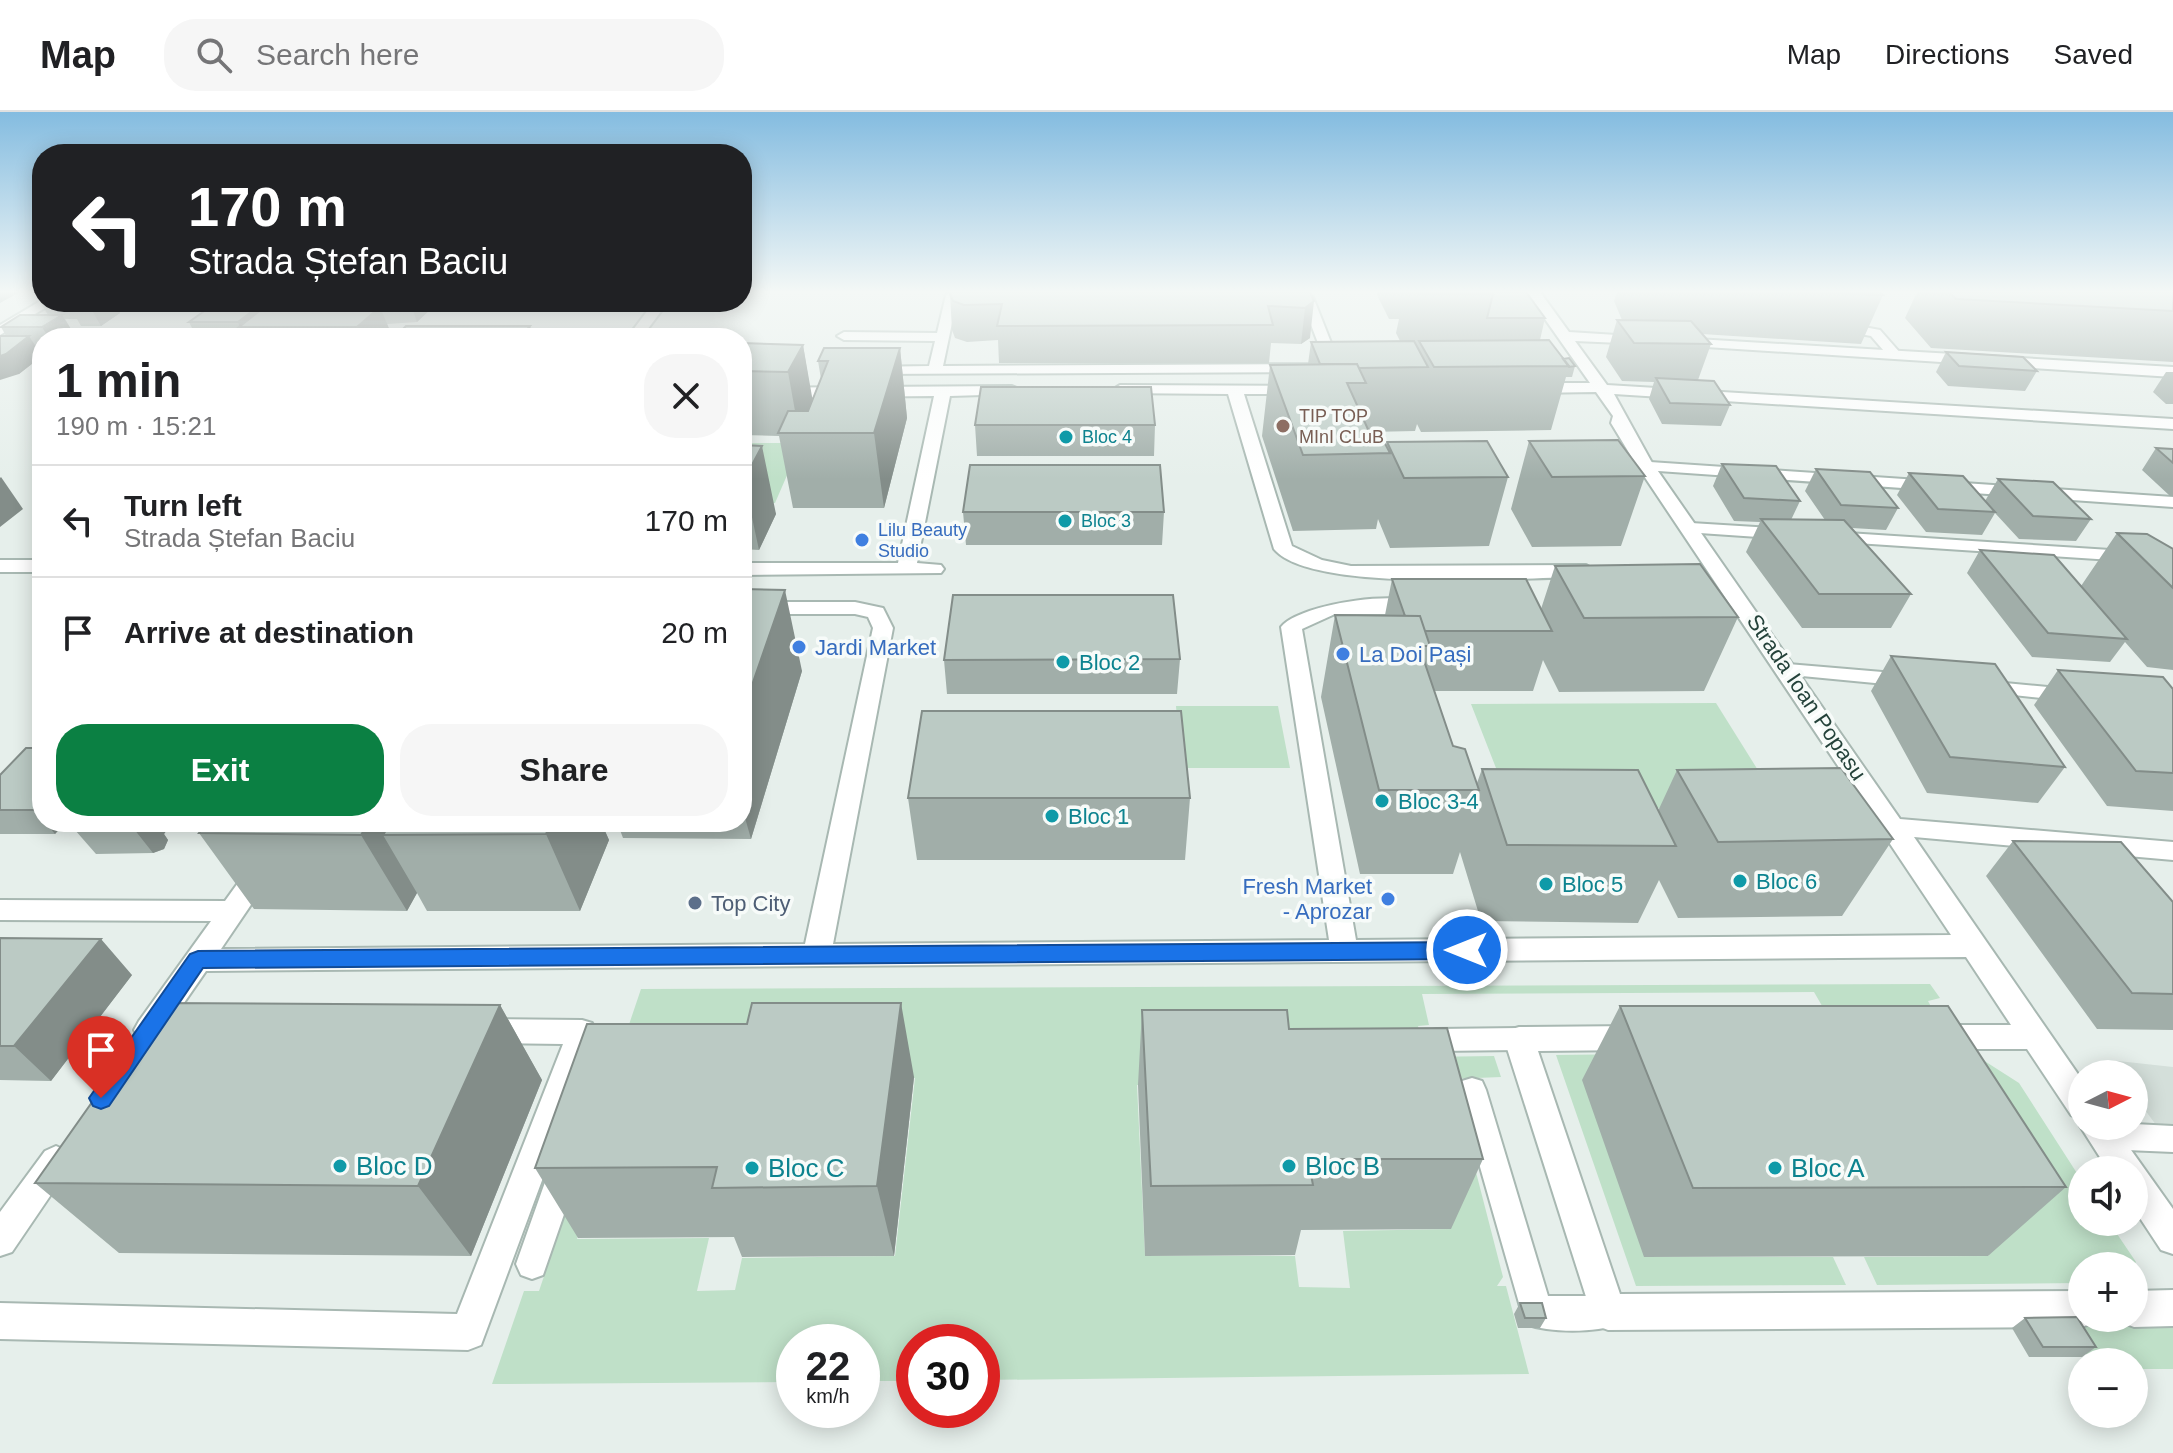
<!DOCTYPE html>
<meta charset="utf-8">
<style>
body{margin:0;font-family:Arial,sans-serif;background:#f6f6f6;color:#202124;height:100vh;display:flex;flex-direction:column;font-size:30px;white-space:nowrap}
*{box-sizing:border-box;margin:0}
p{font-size:26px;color:#757577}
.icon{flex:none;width:44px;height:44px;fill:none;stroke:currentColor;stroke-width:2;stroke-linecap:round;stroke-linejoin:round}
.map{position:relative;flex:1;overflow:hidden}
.drawer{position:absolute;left:32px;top:216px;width:720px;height:504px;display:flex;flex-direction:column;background:#fff;border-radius:32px;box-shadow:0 4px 20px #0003}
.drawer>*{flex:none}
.top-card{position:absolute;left:32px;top:32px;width:720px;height:168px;border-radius:32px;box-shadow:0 4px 20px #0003;background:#202124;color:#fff;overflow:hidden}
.needle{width:52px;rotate:84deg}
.fabs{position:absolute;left:2068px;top:948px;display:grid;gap:16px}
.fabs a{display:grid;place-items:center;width:80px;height:80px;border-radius:50%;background:#fff;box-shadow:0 4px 20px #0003;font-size:40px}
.speed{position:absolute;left:776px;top:1212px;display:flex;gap:16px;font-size:40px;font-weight:700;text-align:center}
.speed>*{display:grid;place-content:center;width:104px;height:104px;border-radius:50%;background:#fff;box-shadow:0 4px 20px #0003;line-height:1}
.speed small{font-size:20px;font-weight:400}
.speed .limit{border:12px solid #d22;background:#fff;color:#111}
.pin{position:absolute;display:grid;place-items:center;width:68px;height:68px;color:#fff;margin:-82px -34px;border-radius:50% 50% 50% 0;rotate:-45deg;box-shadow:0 0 8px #0007}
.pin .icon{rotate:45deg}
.me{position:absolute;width:88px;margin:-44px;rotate:270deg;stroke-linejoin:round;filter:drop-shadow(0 0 6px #0008)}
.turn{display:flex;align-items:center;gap:28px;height:168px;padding:0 24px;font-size:36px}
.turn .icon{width:104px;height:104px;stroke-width:2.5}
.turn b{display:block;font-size:56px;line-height:68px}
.round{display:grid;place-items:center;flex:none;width:84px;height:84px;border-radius:32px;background:#f6f6f6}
.headline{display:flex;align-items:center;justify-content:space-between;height:136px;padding:0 24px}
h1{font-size:48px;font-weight:700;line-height:60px}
.primary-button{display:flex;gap:16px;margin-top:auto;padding:16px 24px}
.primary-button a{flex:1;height:92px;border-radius:32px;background:#0b8043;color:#fff;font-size:32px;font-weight:700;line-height:92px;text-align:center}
.primary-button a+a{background:#f6f6f6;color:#202124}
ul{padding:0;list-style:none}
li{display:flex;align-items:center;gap:24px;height:112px;padding:0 24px;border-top:2px solid #e0e0e0}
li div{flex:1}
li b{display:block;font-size:30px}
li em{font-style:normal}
header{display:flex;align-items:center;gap:48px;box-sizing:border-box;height:112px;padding:0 40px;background:#fff;border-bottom:2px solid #e0e0e0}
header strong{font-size:38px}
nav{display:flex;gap:44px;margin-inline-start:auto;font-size:28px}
.search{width:560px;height:72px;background:#f6f6f6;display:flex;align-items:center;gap:20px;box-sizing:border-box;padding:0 28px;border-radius:32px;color:#757577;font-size:30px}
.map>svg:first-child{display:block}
.built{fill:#d4dfda}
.green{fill:#bfe0c8;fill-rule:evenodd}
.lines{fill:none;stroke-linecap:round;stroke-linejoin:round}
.service-casing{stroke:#a8b8b2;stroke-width:4}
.minor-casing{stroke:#a8b8b2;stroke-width:4}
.service{fill:#fff;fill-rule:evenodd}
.minor{fill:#fff;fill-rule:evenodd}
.wall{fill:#a1aea9}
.shaded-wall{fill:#838d89}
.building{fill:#bbcac4;stroke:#838d89;stroke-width:2}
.route{fill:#1a73e8;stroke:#114b97;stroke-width:2}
.education-dot{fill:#8d6e63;stroke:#f7fbf9;stroke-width:3}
.culture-dot{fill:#0f9aa8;stroke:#f7fbf9;stroke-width:3}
.shop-dot{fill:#3f7fe0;stroke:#f7fbf9;stroke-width:3}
.service-dot{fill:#5c6f8a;stroke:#f7fbf9;stroke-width:3}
.labels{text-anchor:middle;stroke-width:7;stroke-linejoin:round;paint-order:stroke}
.far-education-label{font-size:18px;fill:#785e54;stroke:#f7fbf9;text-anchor:start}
.far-culture-label{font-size:18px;fill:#0d838f;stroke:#f7fbf9;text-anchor:start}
.far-shop-label{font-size:18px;fill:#366cbe;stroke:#f7fbf9;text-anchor:start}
.shop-label{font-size:22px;fill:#366cbe;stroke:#f7fbf9;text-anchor:start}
.culture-label{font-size:22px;fill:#0d838f;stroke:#f7fbf9;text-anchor:start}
.street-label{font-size:22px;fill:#24423a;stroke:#f7fbf9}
.service-label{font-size:22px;fill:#4e5e75;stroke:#f7fbf9;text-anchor:start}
.near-culture-label{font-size:26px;fill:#0d838f;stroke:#f7fbf9;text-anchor:start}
</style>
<header>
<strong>Map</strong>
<div class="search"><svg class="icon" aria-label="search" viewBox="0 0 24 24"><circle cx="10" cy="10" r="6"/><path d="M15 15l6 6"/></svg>Search here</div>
<nav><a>Map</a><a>Directions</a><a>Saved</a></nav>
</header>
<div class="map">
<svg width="2173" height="1341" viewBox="0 0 2173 1341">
<rect width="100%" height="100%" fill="#e6efeb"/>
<path class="built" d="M2109,948L2173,955V1036L2134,983V962H2119Z"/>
<path class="green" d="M742,331H801L775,391H742Z
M1716,591L1781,695L1512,697L1471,592Z
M1176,594H1278L1290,656H1181Z
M1930,872L1940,886L1928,889L1937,906L1832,911L1814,880L1422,882L1429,913L1418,914L1426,945L1494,944L1501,965L1452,967L1503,1165L1497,1174H1506L1529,1262L982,1268V1230H914V1269H862V1230H794V1270L492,1272L524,1179H539L641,877ZM776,965L915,966L895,1144L742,1146L735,1178L697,1179L709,1126L577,1127L622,986ZM1273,972L1420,990L1451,1117L1343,1119L1350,1176L1299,1175L1295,1144H1145L1137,973Z
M1724,941L1644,1145H1833L1846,1173L1636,1174L1556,943Z
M1972,941L2019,971L2082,1069V1110H2109L2136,1150L2133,1154H2082V1171L1877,1173L1864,1145L1989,1144L1887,968Z
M2064,1205L2134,1206L2173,1213V1257H2134V1250H2091Z"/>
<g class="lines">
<defs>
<path id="service" d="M950,180L1307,181L1313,185L1341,256L1334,260L872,262L867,261V255L929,254L935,229L844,228L837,224L844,220L937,221L946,183ZM957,187L1302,189L1326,252L943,254Z
M1848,212L1880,218L1902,243L1890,246L1871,224L1843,219V213Z
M1650,350L2173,385V395L1644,358V352Z
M1691,411L1786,417L1795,422L1786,427L1685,420L1683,416Z
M1832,420L2173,442V452L1826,429V421Z
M1788,552L1906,562L1916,568L1906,574L1781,562L1778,558Z
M1984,569L2069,577L2079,583L2069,589L1977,579L1974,575L1977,571Z
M1519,916L1529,919L1533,927L1529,935L1519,938L1437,939L1427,936L1423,928L1427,920L1437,917Z
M1472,966L1482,969L1486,978L1548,1184H1608L1620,1188L1624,1200L1620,1212C1596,1221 1549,1221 1525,1212L1458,978L1462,969Z
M2134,1012L2173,1014V1040L2103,1037L2093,1033L2088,1024L2095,1014Z
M564,1045L575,1049L579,1059L543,1163L532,1167L521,1163L516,1152L549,1059L553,1049Z"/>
<path id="minor" d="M1526,180H1540L1569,220L1649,225V231L1644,232L1575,229L1607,273L2173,307V317L1614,282L1651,349L1900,707L2173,730V748L1914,725L2082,968V1007L2071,1003L2027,937H1936L1926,934L1921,925L1926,916L1936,913H2011L1966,845L206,859L159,927L149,930L139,927L134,918L139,909L211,809L0,808V788L225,789L282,710H307L221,837L805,832L873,516L868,505L855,502H742V490H855L883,496L893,516L833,832L1329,828L1281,515C1300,491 1411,475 1429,496L1419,502H1335L1302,517L1356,828L1951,823L1634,349L1611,311L1613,304L1596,280L1532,281L1524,276L1532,271H1590Z
M42,188L55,190L0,223V213Z
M654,190H668L641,226H627Z
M1680,226L2173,255V265L1675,233L1673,230Z
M1120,273L1305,274V280L1300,282H1244L1292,434L1322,448L1351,454L1586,453L1596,459L1586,465C1525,465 1311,482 1274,437L1228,282L1115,281L1112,278Z
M1012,274L1017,276V282L950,284L917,451L941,453L944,457L941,461L742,463V451H898L934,284L742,286V276Z
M0,448H42V460H0Z
M482,907L582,908L592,911L597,920L481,1233L468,1238L0,1227V1191L457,1202L563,932L482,931L472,928L467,919L472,910Z
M1635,914L1645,917L1650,926L1645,935L1635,938L1538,939L1620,1182L2082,1179V1206H2096L2095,1210L2082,1215L1608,1218L1595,1213L1504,927L1509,918L1519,915Z
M2082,1010V1014H2114L2173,1097V1142L2161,1138L2134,1097V1058H2108L2080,1014Z
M56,1034L67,1039L72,1049L67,1059L12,1140L0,1144V1100L45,1039Z
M2173,1178V1214L2134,1215L2121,1210L2120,1206H2134V1179Z"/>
</defs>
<use href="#service" class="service-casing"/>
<use href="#minor" class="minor-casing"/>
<use href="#service" class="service"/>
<use href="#minor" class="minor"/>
</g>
<path class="wall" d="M1308,180L1310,226L1301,232L1271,231L1269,251H999L998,228L967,230L955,226L952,218L950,182Z
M1377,180H1526L1545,206L1540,228L1575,254L1572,265H1566L1551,318L1421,320L1417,312L1415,319L1369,320L1371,324L1386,333L1387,330L1508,365L1489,434L1390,436L1378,407L1376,417L1293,419L1262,324L1270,253L1308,252L1311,230L1400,229L1396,221L1399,207H1389L1377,183Z
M1617,180H1880L1883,183L1861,232L1702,222L1711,232L1698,268L1730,293L1721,314L1662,312L1649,287L1654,270L1622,269L1606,245L1617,208H1622L1614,189Z
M1917,180H2173V250L1931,236L1905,206Z
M42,187V190H124L120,193H115L120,201L101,214H81L77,207H65L74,222L68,226H42V235H36L42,244L19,262L6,224L1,215L48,203L39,188Z
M217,190H268L270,194L308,195L306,190H479L470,193H434V194L417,210L387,212L393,226H197L189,210Z
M742,231L803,233L812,289L821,267L818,249L900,236L907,306L884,396H793L779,324L742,323Z
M1946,240L2037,259L2025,279L1948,274L1936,260Z
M2166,260H2173V292H2166L2153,280Z
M975,313H1155L1154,344H977Z
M1529,329L1645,364L1621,434L1532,435L1511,397Z
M742,333L776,402L759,438L742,437Z
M2156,336L2173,337V384H2170L2142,358Z
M1722,352L1800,389L1791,408H1825L1805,379L1816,357L1898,396L1886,418L1852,416L1911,482L1891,516H1802L1746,440L1760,410L1734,409L1713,374Z
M1909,361L1985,389L1998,367L2091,407L2076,429L2019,427L1995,401L1982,423L1926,420L1897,383Z
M963,400H1164L1162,433H966Z
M2117,421L2173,437V558L2147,555L2125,530L2110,550L2032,545L1967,461L1980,438L2081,474Z
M1555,454L1738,505L1704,579L1559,580L1543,548L1533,579H1434L1453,634L1477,671L1482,657L1658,699L1677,658L1893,727L1842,804L1678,806L1659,768L1638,811L1481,809L1460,740L1453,762H1360L1321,585L1335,503H1385L1392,467L1541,497Z
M742,477L802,559L751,727L623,726L617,710H742Z
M1891,544L2065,655L2038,691L1927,681L1871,579Z
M1180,547L1177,582H947L944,548Z
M2058,558L2173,577V699L2107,694L2034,593Z
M42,636V710H66L55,722H0V663Z
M908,686H1190L1185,748H917Z
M82,710H179L175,715H169L164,722L168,728L164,737L153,741L96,742L75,718Z
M601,710L609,728L580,799H427L417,781L407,799L254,797L199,721Z
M2013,729L2173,790V918L2097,917L1986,764Z
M0,826L132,863L51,969L0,968Z
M500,893L542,968L471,1144L119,1141L35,1071Z
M1620,894L2066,1075L1988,1144L1644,1145L1582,968Z
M1142,898L1289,917L1483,1047L1451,1117L1301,1118L1295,1143L1145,1144L1138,973Z
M914,965L894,1144L742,1145L734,1125L578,1126L535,1056Z
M1520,1191L1546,1206L1540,1216H1518L1514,1202Z
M2025,1206L2096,1235L2082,1245H2029L2012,1216Z"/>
<path class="shaded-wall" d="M0,180H20L0,191Z
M1314,189L1310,226L1301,232L1305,196Z
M98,190H114L120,201L101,214L90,195Z
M264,190H268L276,207L240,215L238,210Z
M339,190H360L367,206L380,195L393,226H362L357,215H349Z
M410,190H433L434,194L417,210Z
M62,203L74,222L68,226H49L42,215Z
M530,214L534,226H519Z
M29,224L42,244L19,262L0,268V244Z
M803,233L814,296L799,321L788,260Z
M900,236L907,306L884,396L874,321Z
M762,334L776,402L759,438L744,368Z
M1,365L23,397L0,415V366Z
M785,478L802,559L751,727L742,695V602Z
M42,690V707L35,698Z
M45,710H66L55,722Z
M147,710H165L169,715L164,722L168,728L164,737L153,741L134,717Z
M171,710H179L175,715Z
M369,710H437L383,723L417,781L407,799L361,723Z
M552,710H601L609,728L580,799L546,722Z
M101,827L132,863L51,969L14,934Z
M901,891L914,965L894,1144L877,1074Z
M500,893L542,968L471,1144L418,1074Z"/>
<path class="building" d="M952,180H1310L1314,189L1305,196L1268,194L1273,213L997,214L1002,192L964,193L953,189L950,182Z
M1418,180H1491L1493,182H1419Z
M1491,180H1526L1545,206H1487L1493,182Z
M1822,180H1880L1883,183Z
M1949,180H2173V199L1956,187Z
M78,190H98L90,195H70Z
M217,190H264L238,210H189Z
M266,194L380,195L357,215H239Z
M20,203H62L42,215H1Z
M1617,208L1691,209L1711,232L1634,231Z
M406,214H530L519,226H394Z
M0,224H29L6,242L0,244Z
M1549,228L1569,254L1434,255L1419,229Z
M1414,229L1428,255L1359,256L1357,252H1320L1311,230Z
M742,231L803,233L788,260L742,259Z
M824,236H900L874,321H778L788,299H808L828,249H818Z
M1946,240L2023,245L2037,259L1959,254Z
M1569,246L1575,254L1569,255L1563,247Z
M1357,252L1366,271H1347L1371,324H1381L1390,341L1303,343L1270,253Z
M1656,266L1714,269L1730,293L1670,291Z
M981,275H1151L1155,313H975Z
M1618,328L1645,364L1552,365L1529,329Z
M1487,329L1508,365L1404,366L1387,330Z
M742,333L762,334L744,368H742Z
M2156,336L2173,337V351Z
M1722,352L1776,354L1800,389L1744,386Z
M970,353H1160L1164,400H963Z
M1816,357L1870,360L1898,396L1841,393Z
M1909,361L1963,364L1995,400L1938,397Z
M1998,367L2053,370L2091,407L2033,404Z
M1761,407L1844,408L1911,482H1819Z
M2117,421L2147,422L2173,437V476Z
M1980,438L2054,443L2127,527L2048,521Z
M1700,452L1738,505L1584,506L1555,454Z
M1392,467H1526L1552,519H1425L1420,504H1405Z
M742,477L785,478L742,602Z
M953,483H1173L1180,547L944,548Z
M1335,503L1420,504L1430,534H1419L1453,634L1465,637L1479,678H1379Z
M1891,544L1995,552L2065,655L1950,645Z
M2058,558L2163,565L2173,577V661L2136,659Z
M922,599H1181L1190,686H908Z
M26,636H42V690L35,698H0V663Z
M1841,656L1893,727L1718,730L1677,658Z
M1482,657L1638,658L1676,734L1507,733Z
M82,710H147L146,712L134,717L75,718Z
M207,710H369L361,723L199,721Z
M391,710H552L546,722L383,723Z
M2013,729L2121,730L2173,790V882L2132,881Z
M0,826L101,827L14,934H0Z
M162,891L500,893L418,1074L35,1071Z
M752,891H901L877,1074L712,1076L717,1055L535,1056L587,912H747Z
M1620,894H1948L2066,1075L1693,1076Z
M1142,898H1287L1289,917L1447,916L1483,1047H1308L1313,1073L1151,1074Z
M1520,1191H1542L1546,1206H1525Z
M2077,1205L2096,1235H2043L2025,1206Z"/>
<linearGradient id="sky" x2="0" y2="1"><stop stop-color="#84bce0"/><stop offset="0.49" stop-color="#f4f8f6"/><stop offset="1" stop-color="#f4f8f6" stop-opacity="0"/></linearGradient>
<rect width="2173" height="367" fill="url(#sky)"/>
<path class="route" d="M1467,830L1477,838L1467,847L203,856L109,994L101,997L93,994L89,986L190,842L198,839Z"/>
<circle class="education-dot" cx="1283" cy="314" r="8"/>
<g class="culture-dot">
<circle cx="1066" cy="325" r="8"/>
<circle cx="1065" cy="409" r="8"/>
<circle cx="1063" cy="550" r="8"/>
<circle cx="1382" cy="689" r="8"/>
<circle cx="1052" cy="704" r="8"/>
<circle cx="1740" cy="769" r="8"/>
<circle cx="1546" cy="772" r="8"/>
<circle cx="340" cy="1054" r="8"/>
<circle cx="1289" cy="1054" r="8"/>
<circle cx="752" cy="1056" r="8"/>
<circle cx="1775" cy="1056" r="8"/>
</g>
<g class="shop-dot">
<circle cx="862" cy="428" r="8"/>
<circle cx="799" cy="535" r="8"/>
<circle cx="1343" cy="542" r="8"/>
<circle cx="1388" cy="787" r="8"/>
</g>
<circle class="service-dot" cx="695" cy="791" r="8"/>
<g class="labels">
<g class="far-education-label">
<text x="1299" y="310">TIP TOP<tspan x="1299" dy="21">MInI CLuB</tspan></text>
</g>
<g class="far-culture-label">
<text x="1082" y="331">Bloc 4</text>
<text x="1081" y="415">Bloc 3</text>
</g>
<g class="far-shop-label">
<text x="878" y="424">Lilu Beauty<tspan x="878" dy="21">Studio</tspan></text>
</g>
<g class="shop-label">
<text x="815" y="543">Jardi Market</text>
<text x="1359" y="550">La Doi Pași</text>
<text x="1372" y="782" text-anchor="end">Fresh Market<tspan x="1372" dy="25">- Aprozar</tspan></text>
</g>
<g class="culture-label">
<text x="1079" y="558">Bloc 2</text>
<text x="1398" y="697">Bloc 3-4</text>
<text x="1068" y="712">Bloc 1</text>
<text x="1756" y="777">Bloc 6</text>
<text x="1562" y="780">Bloc 5</text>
</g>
<g class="street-label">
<text transform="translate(1807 585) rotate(56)" y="8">Strada Ioan Popasu</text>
</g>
<g class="service-label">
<text x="711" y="799">Top City</text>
</g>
<g class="near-culture-label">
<text x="356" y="1063">Bloc D</text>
<text x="1305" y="1063">Bloc B</text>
<text x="768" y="1065">Bloc C</text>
<text x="1791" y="1065">Bloc A</text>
</g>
</g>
</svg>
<div class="fabs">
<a><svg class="needle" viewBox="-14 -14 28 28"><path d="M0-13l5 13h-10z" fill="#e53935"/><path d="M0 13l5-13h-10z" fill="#757577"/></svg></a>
<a><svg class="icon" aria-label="sound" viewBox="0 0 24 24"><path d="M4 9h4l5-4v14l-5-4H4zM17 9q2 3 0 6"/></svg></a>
<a>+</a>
<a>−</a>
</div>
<div class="speed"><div>22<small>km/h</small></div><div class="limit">30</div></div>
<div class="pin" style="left:101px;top:986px;background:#d93025"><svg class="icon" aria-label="arrive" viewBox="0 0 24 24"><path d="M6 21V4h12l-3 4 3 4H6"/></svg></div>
<svg class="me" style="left:1467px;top:838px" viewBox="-20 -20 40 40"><circle r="17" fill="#1a73e8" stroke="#fff" stroke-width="3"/><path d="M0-11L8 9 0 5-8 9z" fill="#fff"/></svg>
<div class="top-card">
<div class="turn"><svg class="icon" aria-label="left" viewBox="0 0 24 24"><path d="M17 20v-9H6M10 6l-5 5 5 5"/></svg><div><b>170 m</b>Strada Ștefan Baciu</div></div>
</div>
<section class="drawer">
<div class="headline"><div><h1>1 min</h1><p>190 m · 15:21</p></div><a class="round"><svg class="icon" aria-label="close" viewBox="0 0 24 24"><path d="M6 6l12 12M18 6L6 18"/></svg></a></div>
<ul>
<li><svg class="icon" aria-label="left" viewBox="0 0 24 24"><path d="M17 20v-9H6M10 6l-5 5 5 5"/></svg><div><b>Turn left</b><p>Strada Ștefan Baciu</p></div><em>170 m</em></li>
<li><svg class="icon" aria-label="arrive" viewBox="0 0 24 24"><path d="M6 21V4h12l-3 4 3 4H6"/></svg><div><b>Arrive at destination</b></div><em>20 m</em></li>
</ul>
<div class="primary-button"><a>Exit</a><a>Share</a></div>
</section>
</div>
